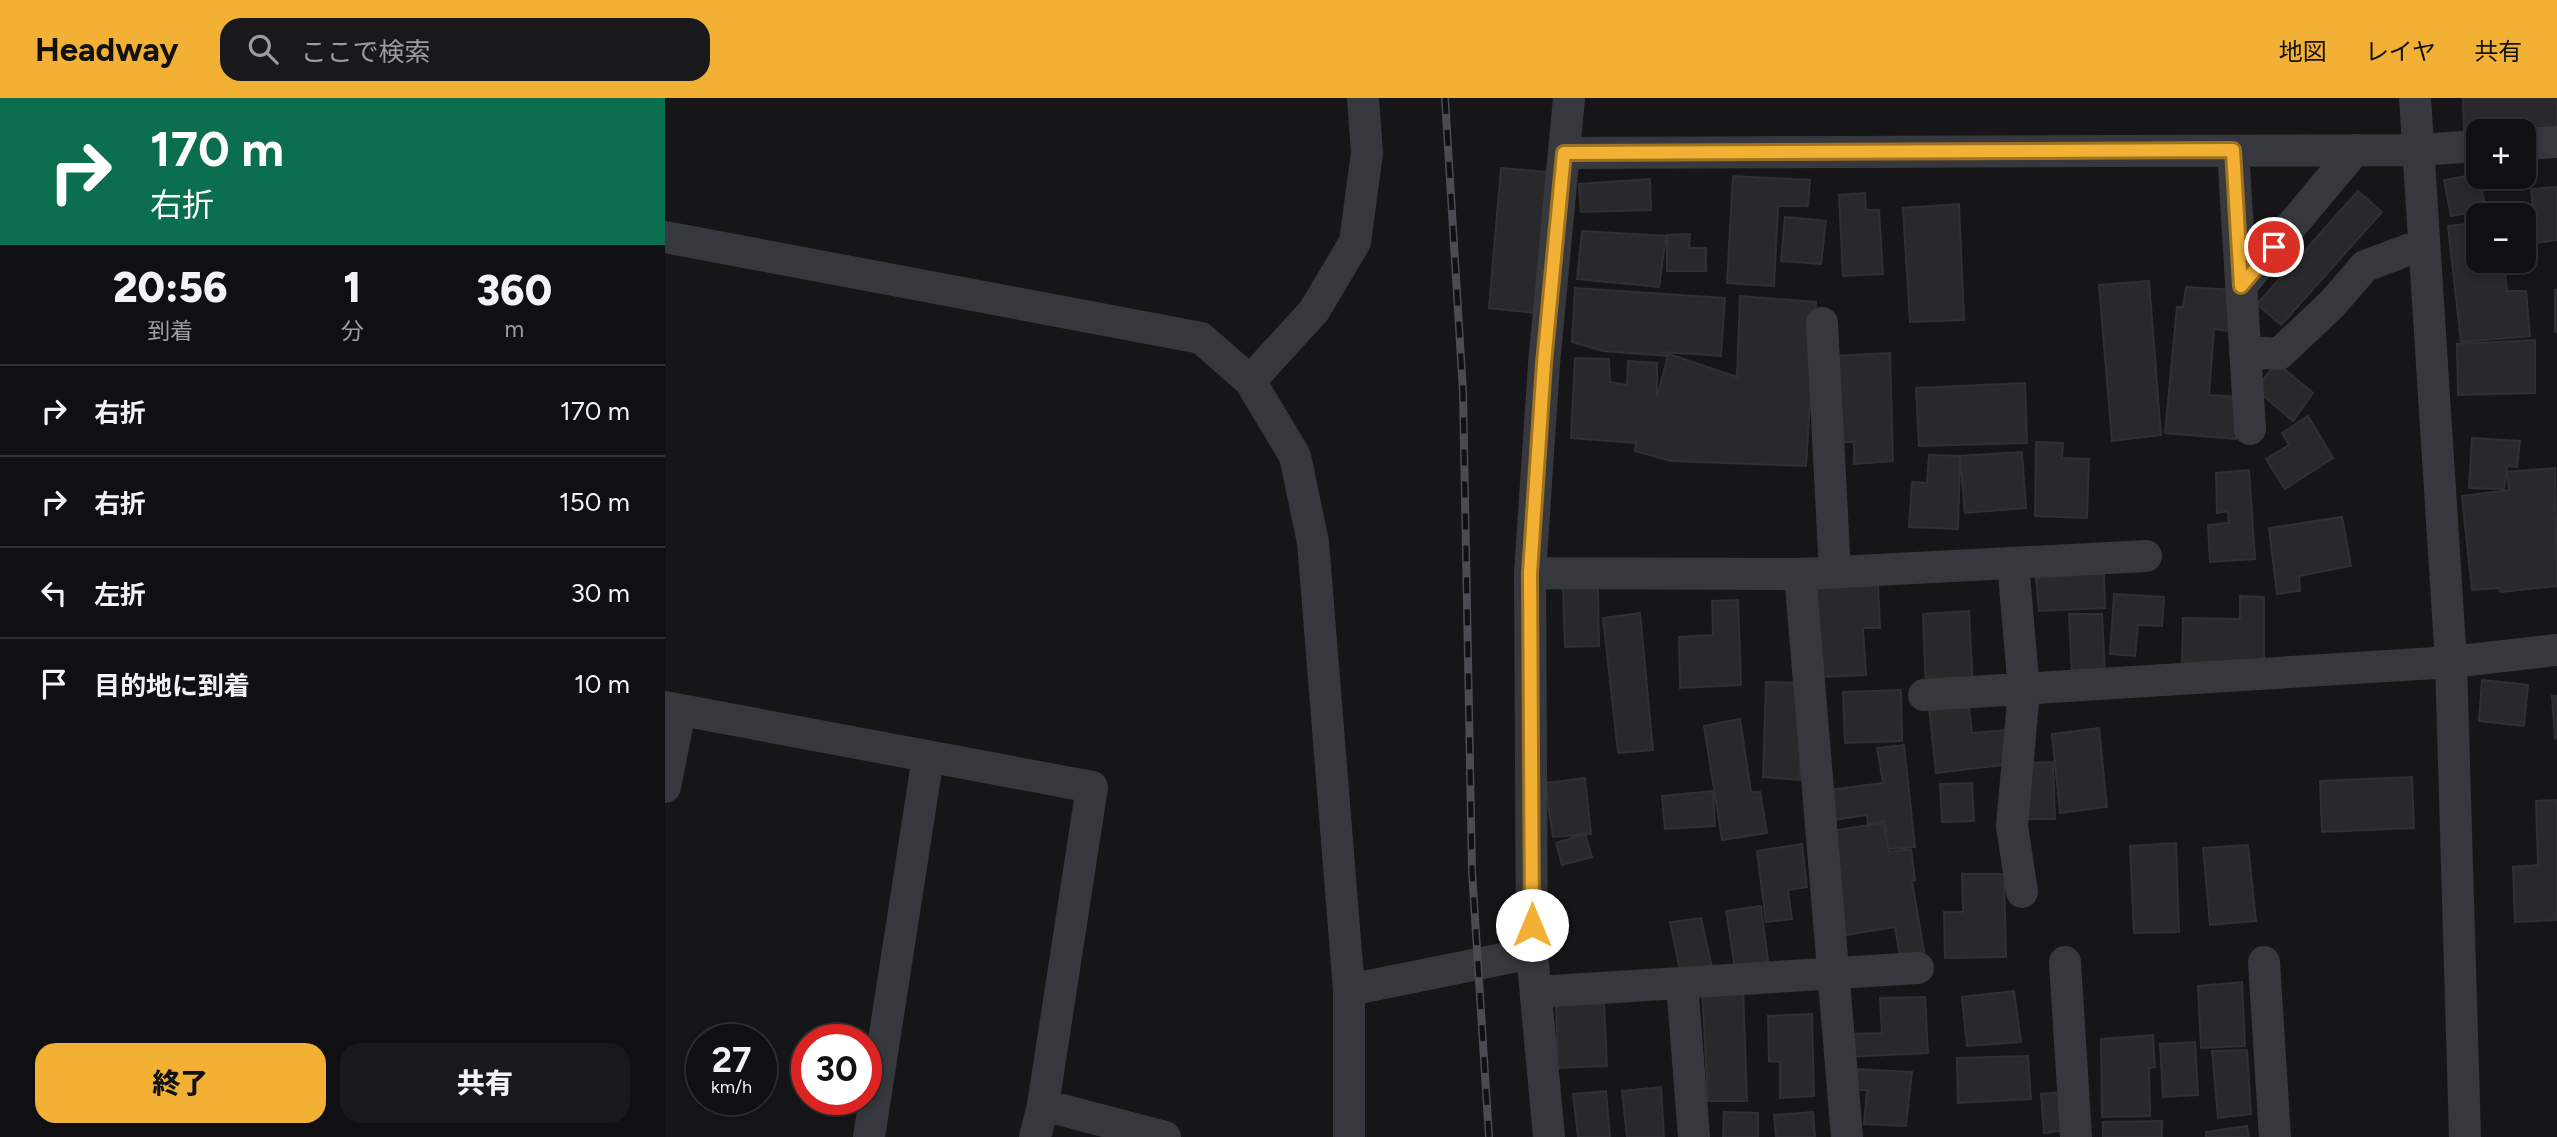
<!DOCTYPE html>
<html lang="ja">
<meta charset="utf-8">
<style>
body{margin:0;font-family:Figtree,"Noto Sans JP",sans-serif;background:#19191b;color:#f1f3f6;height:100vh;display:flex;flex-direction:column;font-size:26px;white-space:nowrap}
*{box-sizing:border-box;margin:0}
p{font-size:23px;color:#9c9d9f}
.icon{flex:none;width:38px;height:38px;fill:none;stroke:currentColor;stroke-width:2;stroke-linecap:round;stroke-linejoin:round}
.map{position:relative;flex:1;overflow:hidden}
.panel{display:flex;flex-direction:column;background:#101012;width:665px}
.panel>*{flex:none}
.hud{background:#0b6e4f;color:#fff;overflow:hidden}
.buttons{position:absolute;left:1801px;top:21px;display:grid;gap:14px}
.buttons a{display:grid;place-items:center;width:70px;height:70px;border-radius:14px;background:#101012;box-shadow:0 4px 10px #0003,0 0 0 2px #303032;font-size:35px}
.speed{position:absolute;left:21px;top:926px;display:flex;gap:14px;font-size:35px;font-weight:700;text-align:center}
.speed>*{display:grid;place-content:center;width:91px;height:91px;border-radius:50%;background:#101012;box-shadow:0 4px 10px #0003,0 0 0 2px #303032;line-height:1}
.speed small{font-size:18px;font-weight:400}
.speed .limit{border:10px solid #d22;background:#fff;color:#111}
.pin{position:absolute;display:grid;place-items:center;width:60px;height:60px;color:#fff;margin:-30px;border:4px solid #fff;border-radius:50%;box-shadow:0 2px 7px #0007}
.me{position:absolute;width:77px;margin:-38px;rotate:0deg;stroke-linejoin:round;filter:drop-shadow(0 0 5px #0008)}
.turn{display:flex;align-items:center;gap:24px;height:147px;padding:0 35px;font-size:32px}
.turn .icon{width:91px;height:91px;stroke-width:2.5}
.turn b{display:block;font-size:49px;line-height:60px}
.eta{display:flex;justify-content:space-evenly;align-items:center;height:119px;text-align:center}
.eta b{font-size:42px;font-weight:800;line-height:49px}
.cta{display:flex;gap:14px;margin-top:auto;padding:14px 35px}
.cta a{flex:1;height:80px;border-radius:21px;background:#f2b134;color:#111;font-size:28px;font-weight:800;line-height:80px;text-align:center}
.cta a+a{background:#19191b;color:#f1f3f6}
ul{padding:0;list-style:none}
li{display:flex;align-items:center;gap:21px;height:91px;padding:0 35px;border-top:2px solid #303032}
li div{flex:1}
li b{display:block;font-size:26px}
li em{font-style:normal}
header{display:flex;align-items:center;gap:42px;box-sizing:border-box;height:98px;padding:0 35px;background:#f2b134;color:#111}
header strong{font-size:33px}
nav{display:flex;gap:38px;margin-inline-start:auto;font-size:24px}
.search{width:490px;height:63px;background:#19191b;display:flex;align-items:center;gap:18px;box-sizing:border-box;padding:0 24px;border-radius:21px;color:#9c9d9f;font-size:26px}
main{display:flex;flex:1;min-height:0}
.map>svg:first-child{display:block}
.building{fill:#29292c;stroke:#303034;stroke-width:2}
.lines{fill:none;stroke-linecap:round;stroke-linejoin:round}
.minor{stroke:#37383d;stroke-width:32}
.rail-casing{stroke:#4a4c52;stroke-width:8}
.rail{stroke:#111113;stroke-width:5;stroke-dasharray:16;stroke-linecap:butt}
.route-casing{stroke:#9d7322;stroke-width:18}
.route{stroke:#f2b134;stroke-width:12}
</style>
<header>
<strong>Headway</strong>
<div class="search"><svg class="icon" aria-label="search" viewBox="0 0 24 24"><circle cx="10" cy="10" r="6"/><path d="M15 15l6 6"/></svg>ここで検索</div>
<nav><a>地図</a><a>レイヤ</a><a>共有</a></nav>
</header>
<main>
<section class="panel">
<div class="hud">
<div class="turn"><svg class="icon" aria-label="right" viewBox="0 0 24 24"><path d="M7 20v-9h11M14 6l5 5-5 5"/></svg><div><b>170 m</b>右折</div></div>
</div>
<div class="eta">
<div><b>20:56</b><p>到着</p></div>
<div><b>1</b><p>分</p></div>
<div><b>360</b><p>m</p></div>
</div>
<ul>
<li><svg class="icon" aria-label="right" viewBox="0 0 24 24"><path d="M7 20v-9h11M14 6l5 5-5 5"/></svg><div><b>右折</b></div><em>170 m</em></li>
<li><svg class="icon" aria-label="right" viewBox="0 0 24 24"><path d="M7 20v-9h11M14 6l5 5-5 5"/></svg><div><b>右折</b></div><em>150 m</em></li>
<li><svg class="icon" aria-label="left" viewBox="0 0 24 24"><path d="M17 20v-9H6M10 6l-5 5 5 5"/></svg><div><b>左折</b></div><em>30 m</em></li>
<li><svg class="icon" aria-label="arrive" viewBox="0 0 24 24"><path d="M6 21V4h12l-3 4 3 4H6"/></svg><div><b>目的地に到着</b></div><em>10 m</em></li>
</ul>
<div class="cta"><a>終了</a><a>共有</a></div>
</section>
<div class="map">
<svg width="1892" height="1039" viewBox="0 0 1892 1039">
<rect width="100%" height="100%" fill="#161618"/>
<path class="building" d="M1798,0H1892V31L1799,35Z
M836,70L883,74L870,215L824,210Z
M1813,76L1821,112L1786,118L1779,82Z
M1068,78L1145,82L1143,108H1113L1109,188L1062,185Z
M985,81L986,112L916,114L914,86Z
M1892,89V142L1871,145L1866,91Z
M1693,93L1717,114L1616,227L1592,206Z
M1200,95L1201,112H1214L1218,176L1178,178L1174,97Z
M1294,106L1299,222L1245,224L1238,110Z
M1120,119L1161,123L1156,166L1116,163Z
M1861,120L1865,152H1858V121Z
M1813,125V163H1839L1842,193H1861L1865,238L1796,244L1783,128Z
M917,133L1001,138L994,189L912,181Z
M1025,136L1024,150H1041V173H1002V137Z
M1484,183L1496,337L1447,343L1434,187Z
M1521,189L1568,192L1564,233L1549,231L1544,297L1573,299L1571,341L1500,335L1512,209H1518Z
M910,190L1060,200L1056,258L998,254L1072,279L1075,198L1151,204L1141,368L1006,363L970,353L971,345L906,340L910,260L944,261L945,284L962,287L963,263L992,265V298L1003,258L938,253L907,244Z
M1890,192H1892V234H1890Z
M1870,242V295L1793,297L1792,246Z
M1225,255L1228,363L1189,366V344H1172L1169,258Z
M1612,265L1648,295L1628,323L1590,291Z
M1360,285L1362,345L1254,348L1251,290Z
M1643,318L1668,360L1620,391L1601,361L1624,347L1617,335Z
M1807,340L1855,343L1852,369L1842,368L1839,391L1804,390Z
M1371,344L1398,345L1397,360L1424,361L1422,420L1370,418Z
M1357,354L1361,410L1300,415L1295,358Z
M1264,357L1295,358L1293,431L1244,429L1247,384L1262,385Z
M1890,370L1892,488L1836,494L1834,490L1807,492L1797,398L1844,392L1842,374Z
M1584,372L1590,461L1545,464L1543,427L1564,425L1563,413L1552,415L1551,375Z
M1677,419L1686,468L1634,478L1635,493L1612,496L1604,430Z
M1439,475L1440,510L1374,513L1371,480Z
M1213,487L1215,530H1198L1201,577L1154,579L1152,491Z
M933,488L934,548L900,549L898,489Z
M1449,496L1499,499L1497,528L1473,527L1470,558L1445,556Z
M1575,498L1599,499V568L1517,569L1518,520L1575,521Z
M1073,502L1076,587L1015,590L1014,539L1048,537L1047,503Z
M1304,513L1308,591L1261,594L1258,516Z
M975,515L988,652L953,655L938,520Z
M1404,516H1437L1440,576L1407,577Z
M1817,582L1863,587L1859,628L1814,623Z
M1101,584L1138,585L1135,682L1098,679Z
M1236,592L1237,643L1180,645L1178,594Z
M1887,598H1892V640H1890Z
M1303,601L1307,635L1343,632L1348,666L1271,675L1264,608Z
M1075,621L1086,694H1095L1102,735L1057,742L1039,628Z
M1434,630L1442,709L1395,715L1387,636Z
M1239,647L1250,749L1223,751L1220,723L1203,726L1202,717L1168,722L1163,692L1218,685L1212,650Z
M1388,664L1390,721H1363V665Z
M1747,679L1749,730L1657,734L1655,683Z
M920,680L926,736L888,739L880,685Z
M1307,685L1309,723L1277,724L1275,686Z
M1048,693L1050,728L1000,731L997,698Z
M1892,702V822L1850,824L1848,769L1873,767L1871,703Z
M1218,725L1224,754L1246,751L1250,782L1247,783L1260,860L1236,865L1230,829L1180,837L1165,733Z
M920,736L927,759L897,767L891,745Z
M1511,745L1514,834L1469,835L1465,748Z
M1137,746L1142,789L1123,792L1127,821L1101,824L1092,753Z
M1583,747L1591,823L1545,827L1538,750Z
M1297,776H1339L1341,859L1280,860L1279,814H1298Z
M1096,808L1104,871L1071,877L1061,813Z
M1036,820L1048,874L1017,882L1005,824Z
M1577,884L1580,948L1536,950L1533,888Z
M1078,888L1082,1003H1043L1037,890Z
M1349,893L1356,944L1302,948L1297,899Z
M1260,899L1263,955L1182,959V936L1217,935L1215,900Z
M939,905L942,968L893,970L891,907Z
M1147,916L1149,998L1115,1000V964L1104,963L1103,918Z
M1488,937L1490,969L1484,970L1485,1018L1437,1019L1436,941Z
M1530,944L1533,997L1498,999L1495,946Z
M1582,952L1586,1016L1553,1020L1547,953Z
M1363,958L1366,1001L1293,1005L1292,960Z
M1189,971L1247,974L1241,1028L1199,1026L1202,992H1188Z
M996,989L999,1039H962L957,993Z
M941,993L945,1039H913L908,996Z
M1397,994L1402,1032L1379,1035L1376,996Z
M1059,1014L1093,1015V1039H1058Z
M1148,1014L1150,1039H1111L1109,1017Z
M1497,1023V1039H1438V1024Z
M1582,1028L1584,1039H1541V1034Z"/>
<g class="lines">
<path class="minor" d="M1750,0L1786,564L1800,1039
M1858,46L1892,44
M1568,53L1585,331
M899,55L1753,52L1813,48
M0,139L536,240L585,283L630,358L648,444L684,892V1039
M1576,188L1690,52
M1157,225L1170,474
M1580,254L1614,256L1667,206L1700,168L1759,146
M585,283L649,213L690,144L702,55L698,0
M1348,465L1359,592L1347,728L1357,794
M865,475L1135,476L1481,458
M1135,476L1182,1039
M1259,597L1786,564L1892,552
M0,609L427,689L378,1007L370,1039
M0,689L15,613
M1400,864L1411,1039
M1599,864L1610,1039
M1017,885L1029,1039
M684,892L867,855
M871,894L1253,870
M378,1007L500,1039
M204,1039L263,659
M884,1039L867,855L865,475L879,266L904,0"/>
<defs>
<path id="rail" d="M780,0L798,294L807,773L824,1039"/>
</defs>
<use href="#rail" class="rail-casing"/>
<use href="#rail" class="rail"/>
</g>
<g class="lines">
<defs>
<path id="route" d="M867,827L865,475L879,265L899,55L1568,52L1576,188L1609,149"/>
</defs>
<use href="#route" class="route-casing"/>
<use href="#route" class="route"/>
</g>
</svg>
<div class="buttons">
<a>+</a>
<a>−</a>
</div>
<div class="speed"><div>27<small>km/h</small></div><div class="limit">30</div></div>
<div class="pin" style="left:1609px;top:149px;background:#d93025"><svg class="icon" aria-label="arrive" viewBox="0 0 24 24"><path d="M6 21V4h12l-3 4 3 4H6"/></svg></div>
<svg class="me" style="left:867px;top:827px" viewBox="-20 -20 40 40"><circle r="19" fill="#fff"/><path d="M0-13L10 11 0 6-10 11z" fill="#f2b134"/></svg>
</div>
</main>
